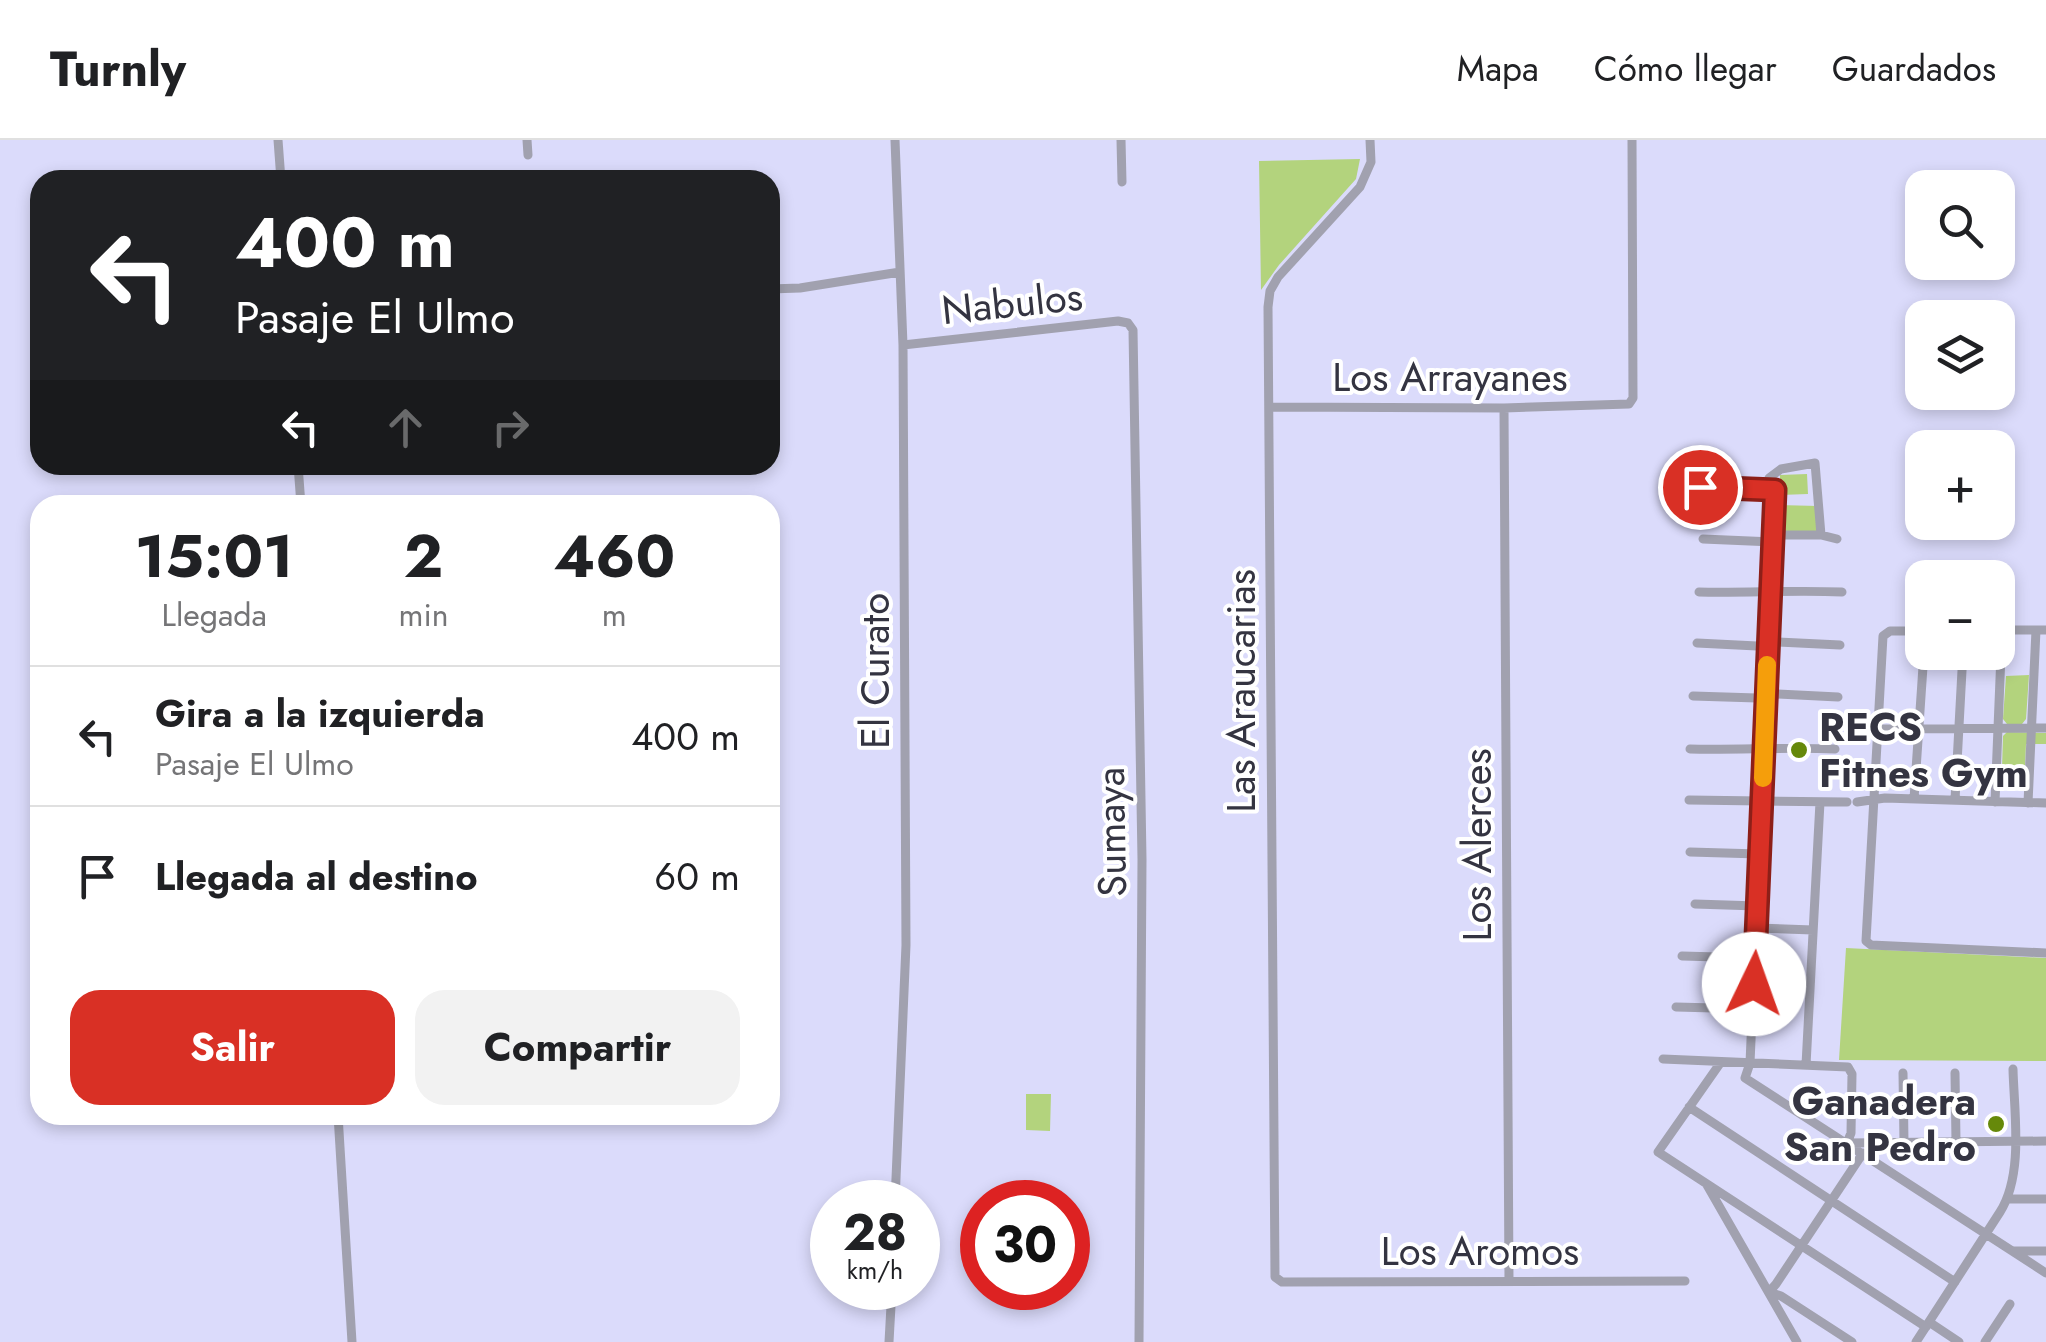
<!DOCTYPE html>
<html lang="es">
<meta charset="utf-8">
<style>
body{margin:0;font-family:Jost,sans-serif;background:#f2f2f2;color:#202124;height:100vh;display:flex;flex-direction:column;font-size:38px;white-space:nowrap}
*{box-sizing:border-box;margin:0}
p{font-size:32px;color:#757577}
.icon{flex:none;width:55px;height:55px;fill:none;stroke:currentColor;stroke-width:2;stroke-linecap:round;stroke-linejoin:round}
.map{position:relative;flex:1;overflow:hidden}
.side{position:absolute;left:30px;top:355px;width:750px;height:630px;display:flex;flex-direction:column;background:#fff;border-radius:30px;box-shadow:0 5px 15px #0003}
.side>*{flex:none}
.guide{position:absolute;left:30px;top:30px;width:750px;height:305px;border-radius:30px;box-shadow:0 5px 15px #0003;background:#202124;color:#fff;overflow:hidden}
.buttons{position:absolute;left:1905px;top:30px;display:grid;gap:20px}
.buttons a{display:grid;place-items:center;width:110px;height:110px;border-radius:20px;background:#fff;box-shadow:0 5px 15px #0003;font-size:50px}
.speed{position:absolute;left:810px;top:1040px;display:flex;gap:20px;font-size:50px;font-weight:700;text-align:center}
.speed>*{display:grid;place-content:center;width:130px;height:130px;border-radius:50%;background:#fff;box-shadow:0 5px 15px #0003;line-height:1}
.speed small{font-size:25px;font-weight:400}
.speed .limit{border:15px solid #d22;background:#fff;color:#111}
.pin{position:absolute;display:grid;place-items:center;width:85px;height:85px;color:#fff;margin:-42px;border:5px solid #fff;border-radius:50%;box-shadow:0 2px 10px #0007}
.me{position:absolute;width:110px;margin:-55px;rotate:3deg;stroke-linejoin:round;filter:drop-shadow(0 0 8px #0008)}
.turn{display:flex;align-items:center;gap:35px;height:210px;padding:0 40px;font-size:45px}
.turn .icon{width:130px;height:130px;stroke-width:2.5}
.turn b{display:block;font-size:70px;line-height:85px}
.lanes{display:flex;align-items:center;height:95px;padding:0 40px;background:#0003;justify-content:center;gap:50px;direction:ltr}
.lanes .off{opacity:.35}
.eta{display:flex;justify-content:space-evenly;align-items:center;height:170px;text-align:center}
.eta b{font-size:60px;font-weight:700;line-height:70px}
.action{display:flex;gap:20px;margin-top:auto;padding:20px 40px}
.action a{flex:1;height:115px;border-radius:30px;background:#d93025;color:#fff;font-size:40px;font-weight:700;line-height:115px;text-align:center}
.action a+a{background:#f2f2f2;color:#202124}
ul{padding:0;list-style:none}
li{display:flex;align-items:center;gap:30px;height:140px;padding:0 40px;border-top:2px solid #e0e0e0}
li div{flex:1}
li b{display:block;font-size:38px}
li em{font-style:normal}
header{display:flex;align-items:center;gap:60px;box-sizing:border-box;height:140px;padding:0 50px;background:#fff;border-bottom:2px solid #e0e0e0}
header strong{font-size:48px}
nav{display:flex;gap:55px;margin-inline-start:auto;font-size:35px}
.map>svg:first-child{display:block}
.green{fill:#b3d37d}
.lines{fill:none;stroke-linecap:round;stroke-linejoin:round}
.street{stroke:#a1a1af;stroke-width:9}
.route-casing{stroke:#8d1f18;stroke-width:25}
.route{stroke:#d93025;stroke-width:18}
.slow{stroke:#f59e0b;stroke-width:18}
.poi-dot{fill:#66890a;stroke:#fff;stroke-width:4}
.labels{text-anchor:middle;stroke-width:8;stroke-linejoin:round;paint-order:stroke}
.street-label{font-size:40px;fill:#343441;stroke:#fff}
.poi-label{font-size:40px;font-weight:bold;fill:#343441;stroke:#fff;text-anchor:start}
</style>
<header>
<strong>Turnly</strong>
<nav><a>Mapa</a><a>Cómo llegar</a><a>Guardados</a></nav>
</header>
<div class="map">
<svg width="2046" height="1202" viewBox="0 0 2046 1202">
<rect width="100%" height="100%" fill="#dbdbfb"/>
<path class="green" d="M1360,19L1356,39L1279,125L1261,150L1259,21Z
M1807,334L1808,354L1780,355V335Z
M1777,365L1818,366V391H1777Z
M2029,535L2026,579L2022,584H2007L2003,579L2006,536Z
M2007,592L2046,593V604H2026L2025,629H2002L2003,596Z
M1846,808L2046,818V921L1839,920Z
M1026,954H1051L1050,991L1026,990Z"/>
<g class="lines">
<path class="street" d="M278,0L281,40
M527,0L528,15
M895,0L903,205L906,805L895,1062
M1121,0L1122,42
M1370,0L1371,22L1360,47L1278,137L1270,151L1268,167L1275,1137L1282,1142L1685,1141
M770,149L800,148L900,132
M903,205L1118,181L1128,183L1133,190L1142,719L1139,1202
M1269,267L1504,268L1629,264L1633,258L1632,0
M1504,268L1509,1141
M298,325L301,365
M1700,347L1775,350
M1773,395H1821L1837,399
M1821,395L1815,323L1781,329L1769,338L1770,345L1775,350L1750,923L1745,938L2046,1133
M1703,399L1773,402
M1699,452C1747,453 1794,450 1842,452
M1999,490H2046
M1922,491H1890L1883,496L1866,801L1871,805L2046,813
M1697,503L1757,506L1778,502L1840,505
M1693,556L1757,558L1776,554L1838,557
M1878,589L2046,588
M1690,609C1739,610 1786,607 1835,609
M1914,659L1924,512
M1689,660L1847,662
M1955,660L1963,512
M1857,662L1885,658L2046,663
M1995,662L2002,490
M2028,663L2036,490
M1690,712L1759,714
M1695,764L1757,766
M1756,788L1813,790
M1682,816L1755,818
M1676,867L1752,869
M1663,919L1848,927L1852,934L1851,993L1847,1003L2046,1001
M1721,922L1658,1012L1926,1187
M1806,925L1820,662
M1903,933L1904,1003
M1955,933L1956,1002
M1689,967L1955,1142
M338,975L352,1202
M1707,1045L1797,1202
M2007,1059H2046
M2014,1111H2046
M1929,1182L1959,1202
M889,1202L892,1148
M1852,1202L1781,1156L1769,1152L1776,1144L1863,1013
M1916,1202L2000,1072C2024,1034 2014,972 2013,929
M1985,1202L2010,1164"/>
</g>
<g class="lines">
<defs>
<path id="route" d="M1700,347L1775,350L1754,844"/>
</defs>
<use href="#route" class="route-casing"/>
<use href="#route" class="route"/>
<path class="slow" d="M1763,638L1767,525"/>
</g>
<g class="poi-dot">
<circle cx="1799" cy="610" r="10"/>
<circle cx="1996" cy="984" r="10"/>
</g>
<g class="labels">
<g class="street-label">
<text transform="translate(1012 163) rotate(-6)" y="14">Nabulos</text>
<text x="1450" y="251">Los Arrayanes</text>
<text transform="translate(875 531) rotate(-90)" y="14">El Curato</text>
<text transform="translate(1241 551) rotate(-90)" y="14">Las Araucarias</text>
<text transform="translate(1111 692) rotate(-91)" y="14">Sumaya</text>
<text transform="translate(1477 705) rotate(-90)" y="14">Los Alerces</text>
<text x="1480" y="1125">Los Aromos</text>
</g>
<g class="poi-label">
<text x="1819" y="601">RECS<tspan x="1819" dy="46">Fitnes Gym</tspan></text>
<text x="1976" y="975" text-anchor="end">Ganadera<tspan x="1976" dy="46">San Pedro</tspan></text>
</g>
</g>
</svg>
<div class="buttons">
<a><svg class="icon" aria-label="search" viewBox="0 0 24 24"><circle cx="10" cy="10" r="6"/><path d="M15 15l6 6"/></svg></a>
<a><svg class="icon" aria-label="layers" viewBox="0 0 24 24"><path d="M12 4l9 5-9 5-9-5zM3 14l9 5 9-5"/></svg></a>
<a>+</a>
<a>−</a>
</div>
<div class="speed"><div>28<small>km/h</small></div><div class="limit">30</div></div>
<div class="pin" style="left:1700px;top:347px;background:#d93025"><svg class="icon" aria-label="arrive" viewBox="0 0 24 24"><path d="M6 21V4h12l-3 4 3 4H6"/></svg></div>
<svg class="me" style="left:1754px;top:844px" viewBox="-20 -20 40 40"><circle r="19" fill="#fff"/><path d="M0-13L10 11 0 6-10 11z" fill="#d93025"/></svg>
<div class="guide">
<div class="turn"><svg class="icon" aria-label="left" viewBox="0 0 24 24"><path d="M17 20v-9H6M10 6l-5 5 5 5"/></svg><div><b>400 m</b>Pasaje El Ulmo</div></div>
<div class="lanes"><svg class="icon" aria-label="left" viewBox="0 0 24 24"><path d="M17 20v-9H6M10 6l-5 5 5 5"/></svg><svg class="icon off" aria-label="ahead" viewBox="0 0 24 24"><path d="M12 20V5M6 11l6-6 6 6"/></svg><svg class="icon off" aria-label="right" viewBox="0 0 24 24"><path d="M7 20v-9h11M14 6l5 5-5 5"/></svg></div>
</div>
<section class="side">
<div class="eta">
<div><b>15:01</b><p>Llegada</p></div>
<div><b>2</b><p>min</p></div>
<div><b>460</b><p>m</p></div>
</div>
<ul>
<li><svg class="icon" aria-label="left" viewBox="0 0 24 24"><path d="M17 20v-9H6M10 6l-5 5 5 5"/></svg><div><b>Gira a la izquierda</b><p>Pasaje El Ulmo</p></div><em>400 m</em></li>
<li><svg class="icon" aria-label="arrive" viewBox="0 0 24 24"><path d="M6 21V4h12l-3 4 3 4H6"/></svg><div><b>Llegada al destino</b></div><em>60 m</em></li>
</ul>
<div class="action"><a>Salir</a><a>Compartir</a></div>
</section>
</div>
